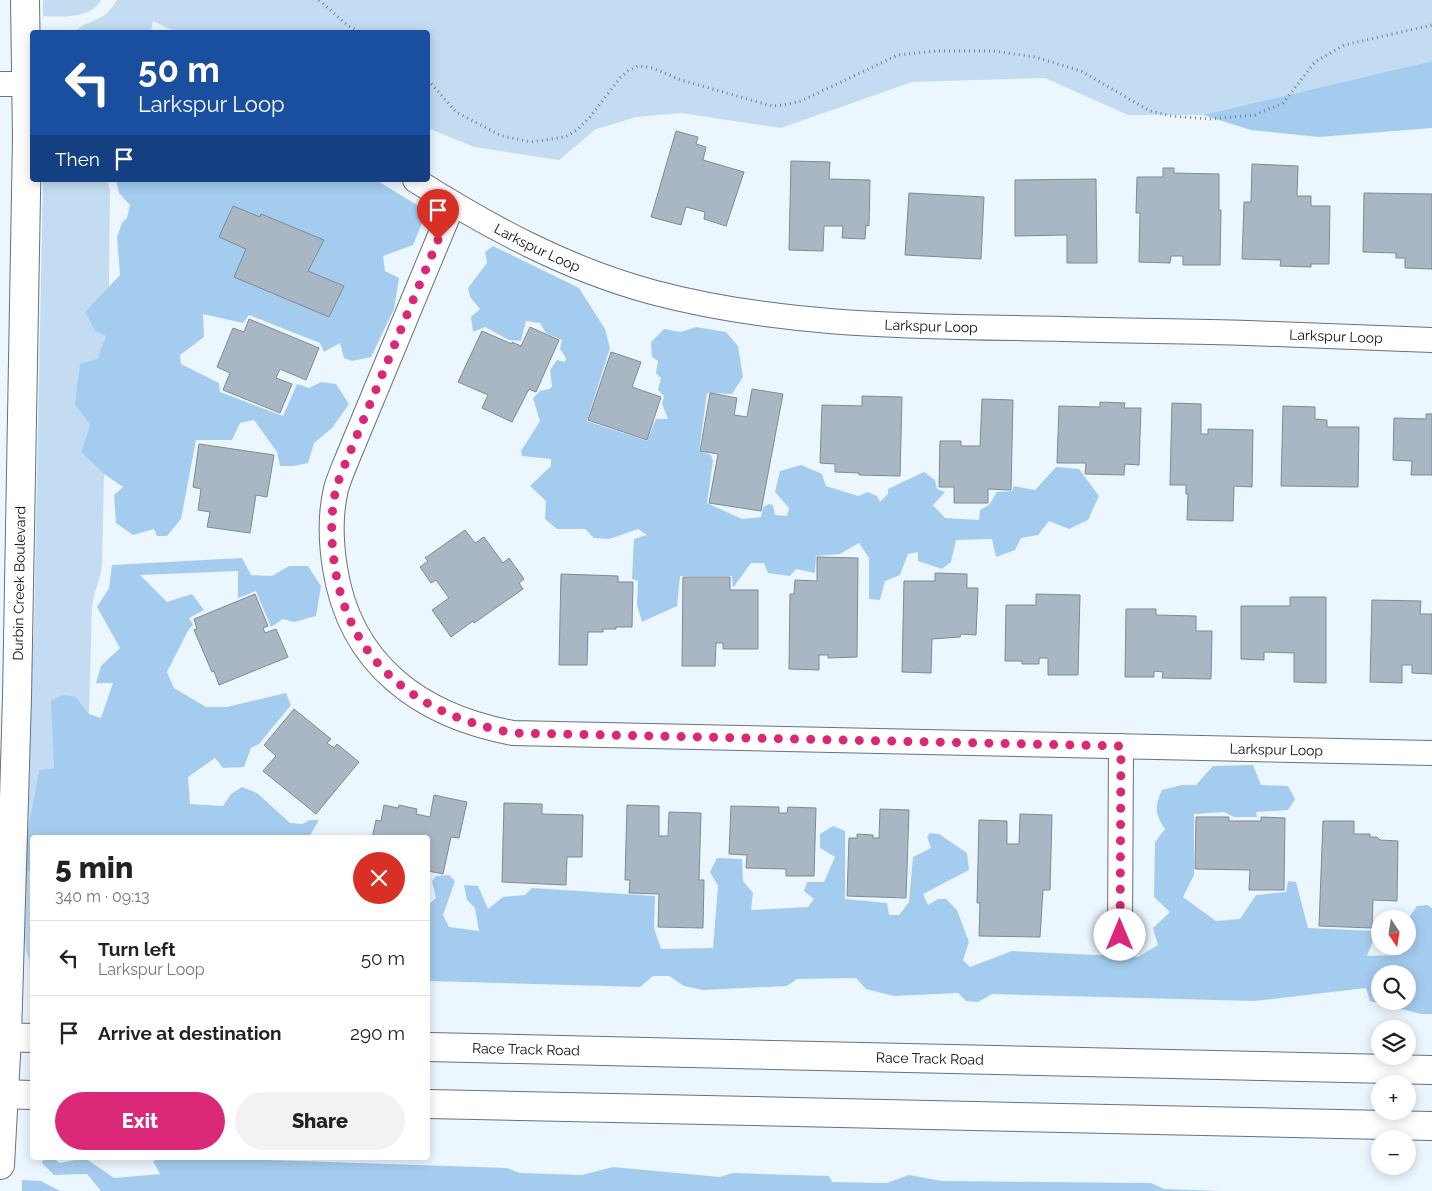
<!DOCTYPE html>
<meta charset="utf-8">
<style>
body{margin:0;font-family:Raleway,sans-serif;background:#f2f2f2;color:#222;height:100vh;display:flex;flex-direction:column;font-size:19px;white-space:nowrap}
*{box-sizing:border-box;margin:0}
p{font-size:16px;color:#767676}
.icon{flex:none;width:28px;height:28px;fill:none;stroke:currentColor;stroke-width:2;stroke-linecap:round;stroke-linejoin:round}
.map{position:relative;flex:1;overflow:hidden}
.side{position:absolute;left:30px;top:835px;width:400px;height:325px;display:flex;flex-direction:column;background:#fff;border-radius:5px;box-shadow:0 2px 12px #0003}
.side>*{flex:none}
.top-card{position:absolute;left:30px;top:30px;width:400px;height:152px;border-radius:5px;box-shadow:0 2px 12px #0003;background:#1a4fa0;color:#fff;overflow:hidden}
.needle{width:32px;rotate:168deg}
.fabs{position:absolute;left:1371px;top:910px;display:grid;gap:10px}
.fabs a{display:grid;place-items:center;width:45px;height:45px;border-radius:50%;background:#fff;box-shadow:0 2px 12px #0003;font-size:25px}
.pin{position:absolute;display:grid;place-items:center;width:42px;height:42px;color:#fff;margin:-51px -21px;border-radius:50% 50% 50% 0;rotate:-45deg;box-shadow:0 0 5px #0007}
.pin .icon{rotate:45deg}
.me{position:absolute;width:55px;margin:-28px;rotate:0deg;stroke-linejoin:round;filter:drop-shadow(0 0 4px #0008)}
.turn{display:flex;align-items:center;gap:18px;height:105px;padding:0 25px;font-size:22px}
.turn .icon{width:65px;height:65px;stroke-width:2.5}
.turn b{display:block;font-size:35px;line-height:42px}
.then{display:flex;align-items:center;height:48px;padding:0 25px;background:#0003;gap:10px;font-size:19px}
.round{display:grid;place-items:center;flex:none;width:52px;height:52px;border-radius:26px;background:#f2f2f2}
.overview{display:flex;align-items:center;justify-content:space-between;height:85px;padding:0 25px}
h1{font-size:30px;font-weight:800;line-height:38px}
.button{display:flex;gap:10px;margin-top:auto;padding:10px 25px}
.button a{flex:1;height:58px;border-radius:30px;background:#db2777;color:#fff;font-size:20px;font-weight:800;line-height:58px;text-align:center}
.button a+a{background:#f2f2f2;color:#222}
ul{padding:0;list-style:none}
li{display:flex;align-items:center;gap:15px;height:75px;padding:0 25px;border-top:1px solid #e0e0e0}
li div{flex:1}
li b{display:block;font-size:19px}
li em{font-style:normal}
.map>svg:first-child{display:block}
.green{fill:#c3dcf2}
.forest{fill:#a4ccef;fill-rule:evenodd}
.building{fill:#a9b7c5;stroke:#7d8b98}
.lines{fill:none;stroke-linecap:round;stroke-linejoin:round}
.minor-casing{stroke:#65727e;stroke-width:26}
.tertiary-casing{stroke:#65727e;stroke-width:30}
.primary-casing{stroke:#65727e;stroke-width:30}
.path{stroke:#798187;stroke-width:3;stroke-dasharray:1 4;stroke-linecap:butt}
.minor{stroke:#fff;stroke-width:24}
.tertiary{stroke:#fff;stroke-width:28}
.primary{stroke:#fff;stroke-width:28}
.route{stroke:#db2777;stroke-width:9;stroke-dasharray:0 16.2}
.labels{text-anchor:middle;stroke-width:4;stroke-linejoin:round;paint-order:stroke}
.street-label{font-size:14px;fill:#080d11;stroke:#ecf6fe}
</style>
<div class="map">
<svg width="1432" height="1191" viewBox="0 0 1432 1191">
<rect width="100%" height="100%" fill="#ecf6fe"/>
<path class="green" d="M43,0H101C91,19 62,17 43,16Z
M117,0H1432V61L1203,115H1128L1045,78L912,82L781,128L681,113L636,117L596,129L559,160L474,147L428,128V32H176L153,21L151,32H74C91,17 102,25 117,0Z
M43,180H107L110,190L109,287L85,312L106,336L97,359L90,425L81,452L104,474L102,564C101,580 94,590 92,606L89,714L76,697L52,701L54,768L39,770L27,833V747L34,627Z
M26,870L32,874V969L26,950L25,940Z"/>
<path class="forest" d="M1432,61V128L1319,137L1251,130L1203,115Z
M116,180H376L427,211L413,245L383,256L385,271L399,278L394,309L371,357L352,361L344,358L340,343L324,352L320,343L249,315L243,323L203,314L204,337L180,355L181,364L219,383L220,392L283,416L297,384L309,388L321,382L336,384L349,404L332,428L314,443L308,463L294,466H280L277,452L254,420L240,423L232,440H196L181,519L167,536H157L154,529L133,535L116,523L114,495L123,487L104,474L81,452L90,425L75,404L80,364L97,359L106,336L95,331L85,312L120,275L117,237L122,223L127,218L130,205L119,193Z
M493,246L579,288L605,329L610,348L587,421L647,441L656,419H668L662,404L664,396L658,390L661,378L656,373L658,361L652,357L651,342L664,329L681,332L696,327L726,332L738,346L743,377L732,394L707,393L699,451L711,455L713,461L707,503L742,519L761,517L763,507L769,504L773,505L775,515L787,516L789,508L775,492L780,471L801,465L822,474L826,486L858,496L868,492L877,496L880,502L888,494V489L924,472L935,480L937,489L945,492L933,505L945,518L979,520L980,510L989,505L997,492L1012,491L1014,486L1035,490L1056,467L1079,469L1099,496L1088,520L1069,529L1049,521L1038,535L1021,538L1015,550L996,557L992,539L956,540L951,562L942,569L918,561V552L908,554L900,575L885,581L880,600L869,599V558L859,543L840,554L816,556L815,573L796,569L790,576L768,573L764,563H751L733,588L732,576H680L677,606L642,622L637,605L638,581L632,579L634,539L647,535L638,529L609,539L594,538L585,529H557L545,519L546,501L530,486L551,466V459L522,456L521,451L540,421L533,398L540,391L549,389L552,387L550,370L557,360L565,362L566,358L560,349L562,340L546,333L540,323L526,321L521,341L509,340L485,327L473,332L471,317L480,309L470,297L468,288L487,263L485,252Z
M242,558L251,575L272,576L289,566H308L321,586L316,616L294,622L283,619L271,627L256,591L238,598V571L140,575L167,602L192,594L204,610L189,618L193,625L189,629L167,672L174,688L206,707H227L286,693L291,705L259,744L251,748L244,767L223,768L215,758L188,777L190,804L223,806L231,794L242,787L257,793L290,823L302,824L310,820H319L309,837L32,838V874L26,870L27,833L39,770L54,768L51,701L62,695L76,697L89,714L101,718L113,683H96L101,666L120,648L97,607L109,588L112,565Z
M1253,765L1261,785L1288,786L1295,799L1288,810L1256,812L1257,817H1234L1224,812L1194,814V875L1183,897L1216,921L1240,919L1256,895L1286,892L1288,881L1296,882L1308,928L1377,931L1367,956L1401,955L1402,946H1408V919L1417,906L1427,905L1432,908V1014H1421L1370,1001L1366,988L1254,1001L992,994L978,1002L966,1001L958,993L894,996L866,989L856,978L797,979L787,986L703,990L684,986L669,976H653L640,987L428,981V905L436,898L432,881L436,876L449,875L455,881L443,915L449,927L479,931L475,908L467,900L464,885L478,886L488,909L503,897L525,895L532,888L655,896L654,928L661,949L713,948L718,886L710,872L717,858L742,859L743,881L753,893L751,910L808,907L814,899L804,891L807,882H824L835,857L820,848V834L833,826L845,831V899L887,903L889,915H899L909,902L913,857L931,848L927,837L930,833L939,834L967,853L969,870L923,894L928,905L938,899H946L957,910L969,942L963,960L970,967L1012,951L1138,957L1158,945L1153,928L1170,912L1154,897L1155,842L1165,829C1155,814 1154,807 1162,790L1182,785H1196L1213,766ZM1380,974H1408V1001H1380Z
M44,1158H53L60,1163L85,1158L114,1178L160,1174L153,1161L161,1158H209L507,1168L520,1173L582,1175L613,1167L720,1177L733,1173L829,1176L832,1182L887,1183L909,1175L942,1181L1151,1183L1164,1189L1219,1191H101L87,1174L54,1175L42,1163Z
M22,1180L41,1181L60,1191H22Z"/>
<path class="building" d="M676,131L698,137L696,144L706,147L703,160L744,172L726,226L704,219L705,212L686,207L681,225L651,217Z
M791,161L830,162L829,179L870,180L869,226L866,225L865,239L842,238L843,226H824L823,251L789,250Z
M1252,164L1298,166L1297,196H1311V206H1330L1329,264H1311V267L1280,266L1281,260L1242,259L1244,202H1251Z
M1163,168H1174V173L1219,174V210H1221L1220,265H1183V256H1171L1170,263L1139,262L1140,213H1136L1137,177H1163Z
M1096,179L1097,263H1067V235L1015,236V180Z
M909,193L984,197L981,259L905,255Z
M1364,193L1432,194V269L1405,268V258H1396V253L1363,252Z
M233,206L260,217L261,214L324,240L308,271L344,286L329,317L234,277L246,249L219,237Z
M249,319L319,348L306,380L280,369L276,378L292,384L280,413L223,390L230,373L217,367L233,328L244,332Z
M530,327L559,340L536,392L529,389L512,422L482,408L488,395L458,382L482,331L512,344V342L521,346Z
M611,352L641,362L632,387L661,397L647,440L588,420Z
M752,389L783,394L761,511L709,503L718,454L700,451L710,393L737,398L734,415L747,417Z
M862,396L902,397L900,476L859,475V473L835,472V464L820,463L822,405L862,406Z
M982,399L1013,400L1011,490L988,489V503H954V487H939L940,441H961V446H980Z
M1100,402L1125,403L1124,408H1141L1139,465L1125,464L1124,475L1085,474L1086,463H1057L1059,406L1100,407Z
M1172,403L1201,404V434H1208V429L1253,430L1252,487L1234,486L1233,521L1187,520L1188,494H1186V485H1170Z
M1283,406L1315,407V419L1327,420V427H1359L1358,487L1281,486Z
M1426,414H1432V475H1411L1412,461L1393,460L1394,418L1426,419Z
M199,444L274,455L267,497L256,495L250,533L207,527L210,512L198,510L201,489L193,487Z
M465,530L475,543L484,537L503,563L509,558L524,579L519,583L523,589L474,623L473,621L451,637L432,610L449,598L436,580L431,583L420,567L428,561L425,558Z
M817,557L858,558L857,657L828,658V655H819V670L789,669L790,594H794L795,580L817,581Z
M935,573L967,574V588H978L976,635L961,634L960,637L932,639L931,673L902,672L904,581H935Z
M561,574L618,576V582H633L632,627H616V629H603V632H588L587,665H559Z
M683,577H730V590H758V649H723V643H716L715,666H682Z
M255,594L268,626L263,628L265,633L276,629L288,657L219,685L214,671L212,672L194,630L197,629L194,619Z
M1036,594L1080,595L1078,675H1048V658H1039V664H1022V661H1005L1006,605H1036Z
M1290,597H1326V683L1294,682V653L1264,652V660L1241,659V606H1290Z
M1372,600L1421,601L1420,614H1432V674L1412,673V665H1402V683L1370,682Z
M1126,609H1156V615L1196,616V631H1212L1211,679L1162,678L1163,672L1154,671V677H1125Z
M294,709L331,739L327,743L334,748L337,744L359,762L316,814L263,771L276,756L264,745Z
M434,795L467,802L459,838L451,837L443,874L428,871V875V838H372L376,820L381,821L384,805L398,808L399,805L417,809L416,814L430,817Z
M504,803L542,804V814L583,815L582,857H567L566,885L502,882Z
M627,805L659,806V836H668L669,812L701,813L699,880H704L703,928L658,927L659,894L629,893L630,880H625Z
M731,806L779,807V813H787L788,807L816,808L814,876H786V869L746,868L747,855L729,854Z
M880,809L909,810L906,898L847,896L849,838H857V834L873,835V838H879Z
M1020,814L1052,815L1050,890H1043L1040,937L979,936L980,903H977L979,820L1007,821V844H1019Z
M1196,817H1229V821H1261V817L1285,818L1284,890H1249L1250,870L1195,869Z
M1323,821H1354V834H1370V837H1377L1380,840L1398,841L1397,901L1373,900L1372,928L1319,926Z"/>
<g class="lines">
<defs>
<g id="minor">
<path d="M0,84H32"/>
<path id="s1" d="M415,180C489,227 567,269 652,292C786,328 926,326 1064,329C1125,331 1187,331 1248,333C1309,335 1371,338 1432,340"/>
<path id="s2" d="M453,204L348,457C344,467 339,478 336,489C330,514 331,543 335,568C350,665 421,716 513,733L1432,753"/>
<path d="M1120,935L1121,746"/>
</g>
<g id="tertiary">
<path id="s3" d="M0,1165L7,1037L17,697L27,138L25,0"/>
</g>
<g id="primary">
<path d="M0,1037L32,1038"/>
<path id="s4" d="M428,1047L1432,1070"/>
<path d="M0,1094L32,1095"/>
<path d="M428,1104L1432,1126"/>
</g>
</defs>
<use href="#minor" class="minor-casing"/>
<use href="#tertiary" class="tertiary-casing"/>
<use href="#primary" class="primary-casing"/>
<path class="path" d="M319,0L347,25L360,32
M428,80L456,112L502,136L531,142L565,137L577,130L590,117L620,78L628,71L638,66L653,68L681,80L772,106L784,105L801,101L898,55L937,51H994L1035,57L1081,71L1150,111L1171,116L1210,119L1255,115L1283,103L1315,62L1344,45L1432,25"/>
<use href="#minor" class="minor"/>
<use href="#tertiary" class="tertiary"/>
<use href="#primary" class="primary"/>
</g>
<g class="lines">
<path class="route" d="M438,240L348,457C344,467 339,478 336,489C330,514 331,543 335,568C350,665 421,716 513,733L1121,746L1120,935"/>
</g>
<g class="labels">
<g class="street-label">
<text dy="5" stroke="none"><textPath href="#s1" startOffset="140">Larkspur Loop</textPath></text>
<text dy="5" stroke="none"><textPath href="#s1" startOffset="545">Larkspur Loop</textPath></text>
<text dy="5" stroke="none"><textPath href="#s1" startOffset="950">Larkspur Loop</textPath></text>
<text dy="5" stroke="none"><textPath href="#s3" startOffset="582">Durbin Creek Boulevard</textPath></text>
<text dy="5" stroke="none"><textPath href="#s2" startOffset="1412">Larkspur Loop</textPath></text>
<text dy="5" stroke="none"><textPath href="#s4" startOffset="98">Race Track Road</textPath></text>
<text dy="5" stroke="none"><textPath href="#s4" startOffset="502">Race Track Road</textPath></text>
</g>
</g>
</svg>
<div class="fabs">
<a><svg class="needle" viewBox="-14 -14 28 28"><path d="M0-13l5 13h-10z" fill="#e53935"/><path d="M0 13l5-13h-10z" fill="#767676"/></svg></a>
<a><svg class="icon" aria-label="search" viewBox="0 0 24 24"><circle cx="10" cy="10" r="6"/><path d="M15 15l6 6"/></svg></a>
<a><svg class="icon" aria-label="layers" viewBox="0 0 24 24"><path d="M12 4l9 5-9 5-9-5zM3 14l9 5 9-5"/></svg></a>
<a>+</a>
<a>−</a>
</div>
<div class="pin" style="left:438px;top:240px;background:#d93025"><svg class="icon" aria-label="arrive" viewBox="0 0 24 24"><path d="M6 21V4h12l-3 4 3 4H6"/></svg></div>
<svg class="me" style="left:1120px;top:935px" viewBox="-20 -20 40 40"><circle r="19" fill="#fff"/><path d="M0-13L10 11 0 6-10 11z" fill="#db2777"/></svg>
<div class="top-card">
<div class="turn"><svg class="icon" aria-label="left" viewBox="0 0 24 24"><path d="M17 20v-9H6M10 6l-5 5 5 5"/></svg><div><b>50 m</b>Larkspur Loop</div></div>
<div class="then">Then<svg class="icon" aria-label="arrive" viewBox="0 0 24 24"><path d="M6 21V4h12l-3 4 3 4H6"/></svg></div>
</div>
<section class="side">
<div class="overview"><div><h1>5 min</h1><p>340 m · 09:13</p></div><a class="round" style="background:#d93025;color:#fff"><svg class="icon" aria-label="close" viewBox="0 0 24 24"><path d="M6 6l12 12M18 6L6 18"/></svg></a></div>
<ul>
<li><svg class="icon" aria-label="left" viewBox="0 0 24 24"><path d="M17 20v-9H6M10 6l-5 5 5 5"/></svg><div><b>Turn left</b><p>Larkspur Loop</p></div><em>50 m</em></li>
<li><svg class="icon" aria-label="arrive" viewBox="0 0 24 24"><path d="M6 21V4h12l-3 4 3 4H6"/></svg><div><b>Arrive at destination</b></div><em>290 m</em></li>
</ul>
<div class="button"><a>Exit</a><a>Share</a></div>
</section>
</div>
